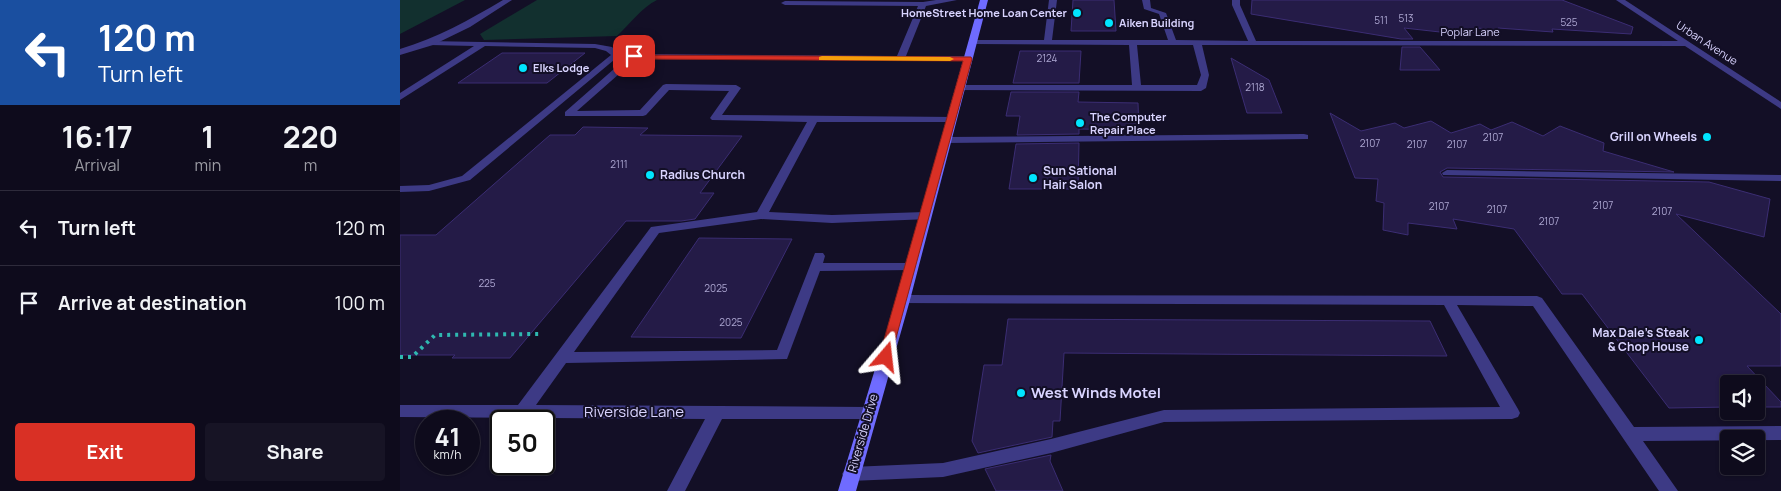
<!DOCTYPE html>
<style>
body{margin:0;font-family:Manrope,sans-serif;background:#171425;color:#f1f3f6;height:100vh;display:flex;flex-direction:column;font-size:19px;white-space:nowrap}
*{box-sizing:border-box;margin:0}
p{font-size:16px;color:#9b9ba3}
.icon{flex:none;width:28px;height:28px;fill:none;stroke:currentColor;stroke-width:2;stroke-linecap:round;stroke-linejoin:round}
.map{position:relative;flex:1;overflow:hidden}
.panel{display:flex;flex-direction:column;background:#0e0b1c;width:400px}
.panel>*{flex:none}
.hud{background:#1a4fa0;color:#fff;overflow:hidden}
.fabs{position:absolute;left:1320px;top:375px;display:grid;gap:10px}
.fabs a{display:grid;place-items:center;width:45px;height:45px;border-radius:5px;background:#0e0b1c;box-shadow:0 1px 4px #0004,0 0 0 1px #2e2b3b;font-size:25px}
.speed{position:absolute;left:15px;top:410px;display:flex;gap:10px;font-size:25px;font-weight:700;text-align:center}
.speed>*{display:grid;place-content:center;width:65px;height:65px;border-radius:50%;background:#0e0b1c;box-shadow:0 1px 4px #0004,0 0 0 1px #2e2b3b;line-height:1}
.speed small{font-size:12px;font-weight:400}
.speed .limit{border:2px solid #111;border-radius:8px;background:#fff;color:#111}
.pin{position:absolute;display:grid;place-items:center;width:42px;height:42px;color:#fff;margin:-21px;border-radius:10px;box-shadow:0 2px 8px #0006}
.me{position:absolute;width:55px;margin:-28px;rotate:17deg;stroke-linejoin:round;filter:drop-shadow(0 0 4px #0008)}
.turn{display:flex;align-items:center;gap:18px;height:105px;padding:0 15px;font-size:22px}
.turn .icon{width:65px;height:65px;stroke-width:2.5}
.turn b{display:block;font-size:35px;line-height:42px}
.eta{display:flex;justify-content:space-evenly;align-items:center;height:85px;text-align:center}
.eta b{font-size:30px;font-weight:700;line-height:35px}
.cta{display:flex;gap:10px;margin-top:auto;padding:10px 15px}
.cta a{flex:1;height:58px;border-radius:5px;background:#d93025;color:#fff;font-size:20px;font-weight:700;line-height:58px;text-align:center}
.cta a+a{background:#171425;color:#f1f3f6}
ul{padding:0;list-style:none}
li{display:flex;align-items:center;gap:15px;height:75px;padding:0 15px;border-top:1px solid #2e2b3b}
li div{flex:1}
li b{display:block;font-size:19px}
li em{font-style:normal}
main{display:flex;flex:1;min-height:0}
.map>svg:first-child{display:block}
.green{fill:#12302f}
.building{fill:#241b47;stroke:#3b2d73}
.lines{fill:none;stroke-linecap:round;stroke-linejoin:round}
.path{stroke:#2fb8b0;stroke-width:4;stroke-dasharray:3 5;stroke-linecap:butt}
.lane{fill:#3d3a85;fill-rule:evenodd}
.street{fill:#3d3a85;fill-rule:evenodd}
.secondary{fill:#6f6bff;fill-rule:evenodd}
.route{fill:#d93025;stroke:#8d1f18}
.slow{fill:#f59e0b}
.poi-dot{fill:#00e5ff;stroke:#130f26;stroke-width:2}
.labels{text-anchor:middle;stroke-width:4;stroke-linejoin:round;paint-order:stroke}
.number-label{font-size:10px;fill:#aca6d1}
.far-poi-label{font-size:11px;font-weight:bold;fill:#d9d4ff;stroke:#130f26;text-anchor:start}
.far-street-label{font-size:11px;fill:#d9d4ff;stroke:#130f26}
.poi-label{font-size:12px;font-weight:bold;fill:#d9d4ff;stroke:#130f26;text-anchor:end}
.street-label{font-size:12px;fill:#d9d4ff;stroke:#130f26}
.near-poi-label{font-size:15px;font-weight:bold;fill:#d9d4ff;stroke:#130f26;text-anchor:start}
.near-street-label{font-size:15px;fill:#d9d4ff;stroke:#130f26}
</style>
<main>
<section class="panel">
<div class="hud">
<div class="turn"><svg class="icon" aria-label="left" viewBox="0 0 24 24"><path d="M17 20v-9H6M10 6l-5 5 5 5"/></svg><div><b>120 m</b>Turn left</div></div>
</div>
<div class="eta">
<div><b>16:17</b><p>Arrival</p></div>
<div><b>1</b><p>min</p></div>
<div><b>220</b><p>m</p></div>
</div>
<ul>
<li><svg class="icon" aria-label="left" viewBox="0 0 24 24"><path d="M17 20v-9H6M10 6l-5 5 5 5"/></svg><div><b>Turn left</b></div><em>120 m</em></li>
<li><svg class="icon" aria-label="arrive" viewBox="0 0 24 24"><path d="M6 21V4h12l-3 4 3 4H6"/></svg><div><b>Arrive at destination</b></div><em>100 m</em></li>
</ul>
<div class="cta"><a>Exit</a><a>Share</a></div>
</section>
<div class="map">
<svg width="1381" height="491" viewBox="0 0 1381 491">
<rect width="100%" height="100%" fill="#130f26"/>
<path class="green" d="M0,0H65L0,34Z
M137,0H257C241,8 231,23 217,36L84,40L80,34Z"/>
<path class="building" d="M673,0H714L716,31H671Z
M852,0H1162L1233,27L1231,34L1152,29L1153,32L1098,28L1099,30L1077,28V33L1048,29L1049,33L1004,28L1013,39H1001L851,14Z
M1002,47H1020L1040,70H1000Z
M620,51H681L679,83H613Z
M102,53H185L147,83H58Z
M831,58L869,80L882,113H847Z
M611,92H679L678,102L738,103L739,130L679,129V134L617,135L620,116H606Z
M930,113L961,131L995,123L1004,128L1031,121L1051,133L1080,124L1091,130L1112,122L1143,136L1160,126L1204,143L1203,151L1274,172L1047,168L1040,172L1043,177L1309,182L1370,199L1364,237L1276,214L1381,314V366H1347L1381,402V407H1356V384H1329V407L1269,408L1182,294H1162L1114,229L1053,219L1057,229L1008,223V235L983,230L984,203L976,201L978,179L955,178Z
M183,127L248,128L240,135L342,136L300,193H314L295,219L281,221H226L110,358H52L55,355H0V235H36L150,135H175Z
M679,143L678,189H609L616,144Z
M299,238L392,239L341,338L231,337Z
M608,319L1030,321L1047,356L664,353L660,421H653L652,437L578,453L572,441L584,365H602Z
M651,455L650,461L663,491H596L585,469Z"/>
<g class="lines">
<path class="path" d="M0,357H12L35,335L139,334"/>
<path class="lane" d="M536,0H557L526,6L506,56H568L572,59L571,61L236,59L177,111L240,110L263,85L266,84L336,85L341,88L322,115L555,117L557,119L552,122H417L369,212L432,215L525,212L531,216L529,219L432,223L361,219L259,233L174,352L377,350L415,253H423L425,256L423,263H517L518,266L517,269L512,270L420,271L387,359L166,363L136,405L469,407L475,409L477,413L475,417L469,419H322L285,491H267L305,419L0,417V405H118L251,227L357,212L407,122L312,120L310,118L329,91L269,90L246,115L243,116H165V112L231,54L497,56L518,6L385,5L381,3L385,1L523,2Z
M649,0H657L652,40H768L759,14L744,9L742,0H750L751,8L766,13L776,40L853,41L857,43L853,45H802L809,75L806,88L801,91L557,90L555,88L560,85H732L729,45L573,44L569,42L573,40H644ZM737,45H793L801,75L797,85H741Z
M27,41L195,44L212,47L220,55L70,180L29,191L0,192V186L29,185L62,176L211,55L206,51L195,48L85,46L0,100V93L74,46L30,45H27Z
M904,134L908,135V139L546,143L541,140L546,137Z
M1047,170L1381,175V181L1043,175L1042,173Z
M503,295L1137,296L1142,298L1234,427L1381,426V440L1243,441L1278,491H1259L1133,306L1057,305L1118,409L1120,413L1118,417L1112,419L764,422L651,453L543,477L451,481L445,479L442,474L445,469L451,467L543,463L651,439L764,410L1100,407L1044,305L498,303L496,300L498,297Z"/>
<path class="street" d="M103,0H112L70,27L33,45L0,55V49C37,38 69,20 103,0Z
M832,0H840V5L856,41H1278L1216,0H1225L1381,102V109L1285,46L853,45L849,43L832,5Z"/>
<path class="secondary" d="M580,0H588L510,300L456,491H438L496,300Z"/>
</g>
<path class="route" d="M232,55L571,57L572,59L490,360H481L479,357L563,61L234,59L232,58Z"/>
<path class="slow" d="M422,56L550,57L554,59L550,61L419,60V57Z"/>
<g class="poi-dot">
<circle cx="677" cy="13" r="5"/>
<circle cx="709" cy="23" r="5"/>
<circle cx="123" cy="68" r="5"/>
<circle cx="680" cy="123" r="5"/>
<circle cx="1307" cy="137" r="5"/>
<circle cx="250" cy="175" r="5"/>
<circle cx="633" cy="178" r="5"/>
<circle cx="1299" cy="340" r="5"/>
<circle cx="621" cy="393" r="5"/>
</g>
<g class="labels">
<g class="number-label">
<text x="1006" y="22">513</text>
<text x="981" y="24">511</text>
<text x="1169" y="26">525</text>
<text x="647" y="62">2124</text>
<text x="855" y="91">2118</text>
<text x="1093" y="141">2107</text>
<text x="970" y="147">2107</text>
<text x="1017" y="148">2107</text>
<text x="1057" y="148">2107</text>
<text x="219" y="168">2111</text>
<text x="1203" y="209">2107</text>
<text x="1039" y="210">2107</text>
<text x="1097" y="213">2107</text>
<text x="1262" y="215">2107</text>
<text x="1149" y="225">2107</text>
<text x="87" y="287">225</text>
<text x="316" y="292">2025</text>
<text x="331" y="326">2025</text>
</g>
<g class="far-poi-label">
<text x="667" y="17" text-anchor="end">HomeStreet Home Loan Center</text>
<text x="719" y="27">Aiken Building</text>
<text x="133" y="72">Elks Lodge</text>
<text x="690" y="121">The Computer<tspan x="690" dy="13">Repair Place</tspan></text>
</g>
<g class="far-street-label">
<text x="1070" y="36">Poplar Lane</text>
<text transform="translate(1307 43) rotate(33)" y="4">Urban Avenue</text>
</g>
<g class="poi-label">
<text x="1297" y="141">Grill on Wheels</text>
<text x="643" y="175" text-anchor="start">Sun Sational<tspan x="643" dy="14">Hair Salon</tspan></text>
<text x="260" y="179" text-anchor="start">Radius Church</text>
<text x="1289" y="337">Max Dale's Steak<tspan x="1289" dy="14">&amp; Chop House</tspan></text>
</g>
<g class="street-label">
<text transform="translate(463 433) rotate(-74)" y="4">Riverside Drive</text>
</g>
<g class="near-poi-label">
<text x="631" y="398">West Winds Motel</text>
</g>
<g class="near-street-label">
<text x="234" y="417">Riverside Lane</text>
</g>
</g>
</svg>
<div class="fabs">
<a><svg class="icon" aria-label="sound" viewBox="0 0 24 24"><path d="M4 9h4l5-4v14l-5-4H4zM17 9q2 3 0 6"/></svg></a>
<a><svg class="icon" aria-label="layers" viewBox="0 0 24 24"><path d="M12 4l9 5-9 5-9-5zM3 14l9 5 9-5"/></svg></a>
</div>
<div class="speed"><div>41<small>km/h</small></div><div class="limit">50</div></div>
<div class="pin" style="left:234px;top:56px;background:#d93025"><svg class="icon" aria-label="arrive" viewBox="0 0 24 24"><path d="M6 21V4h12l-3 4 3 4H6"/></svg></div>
<svg class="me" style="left:486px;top:357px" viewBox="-20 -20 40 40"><path d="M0-17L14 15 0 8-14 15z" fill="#d93025" stroke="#fff" stroke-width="4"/></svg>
</div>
</main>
